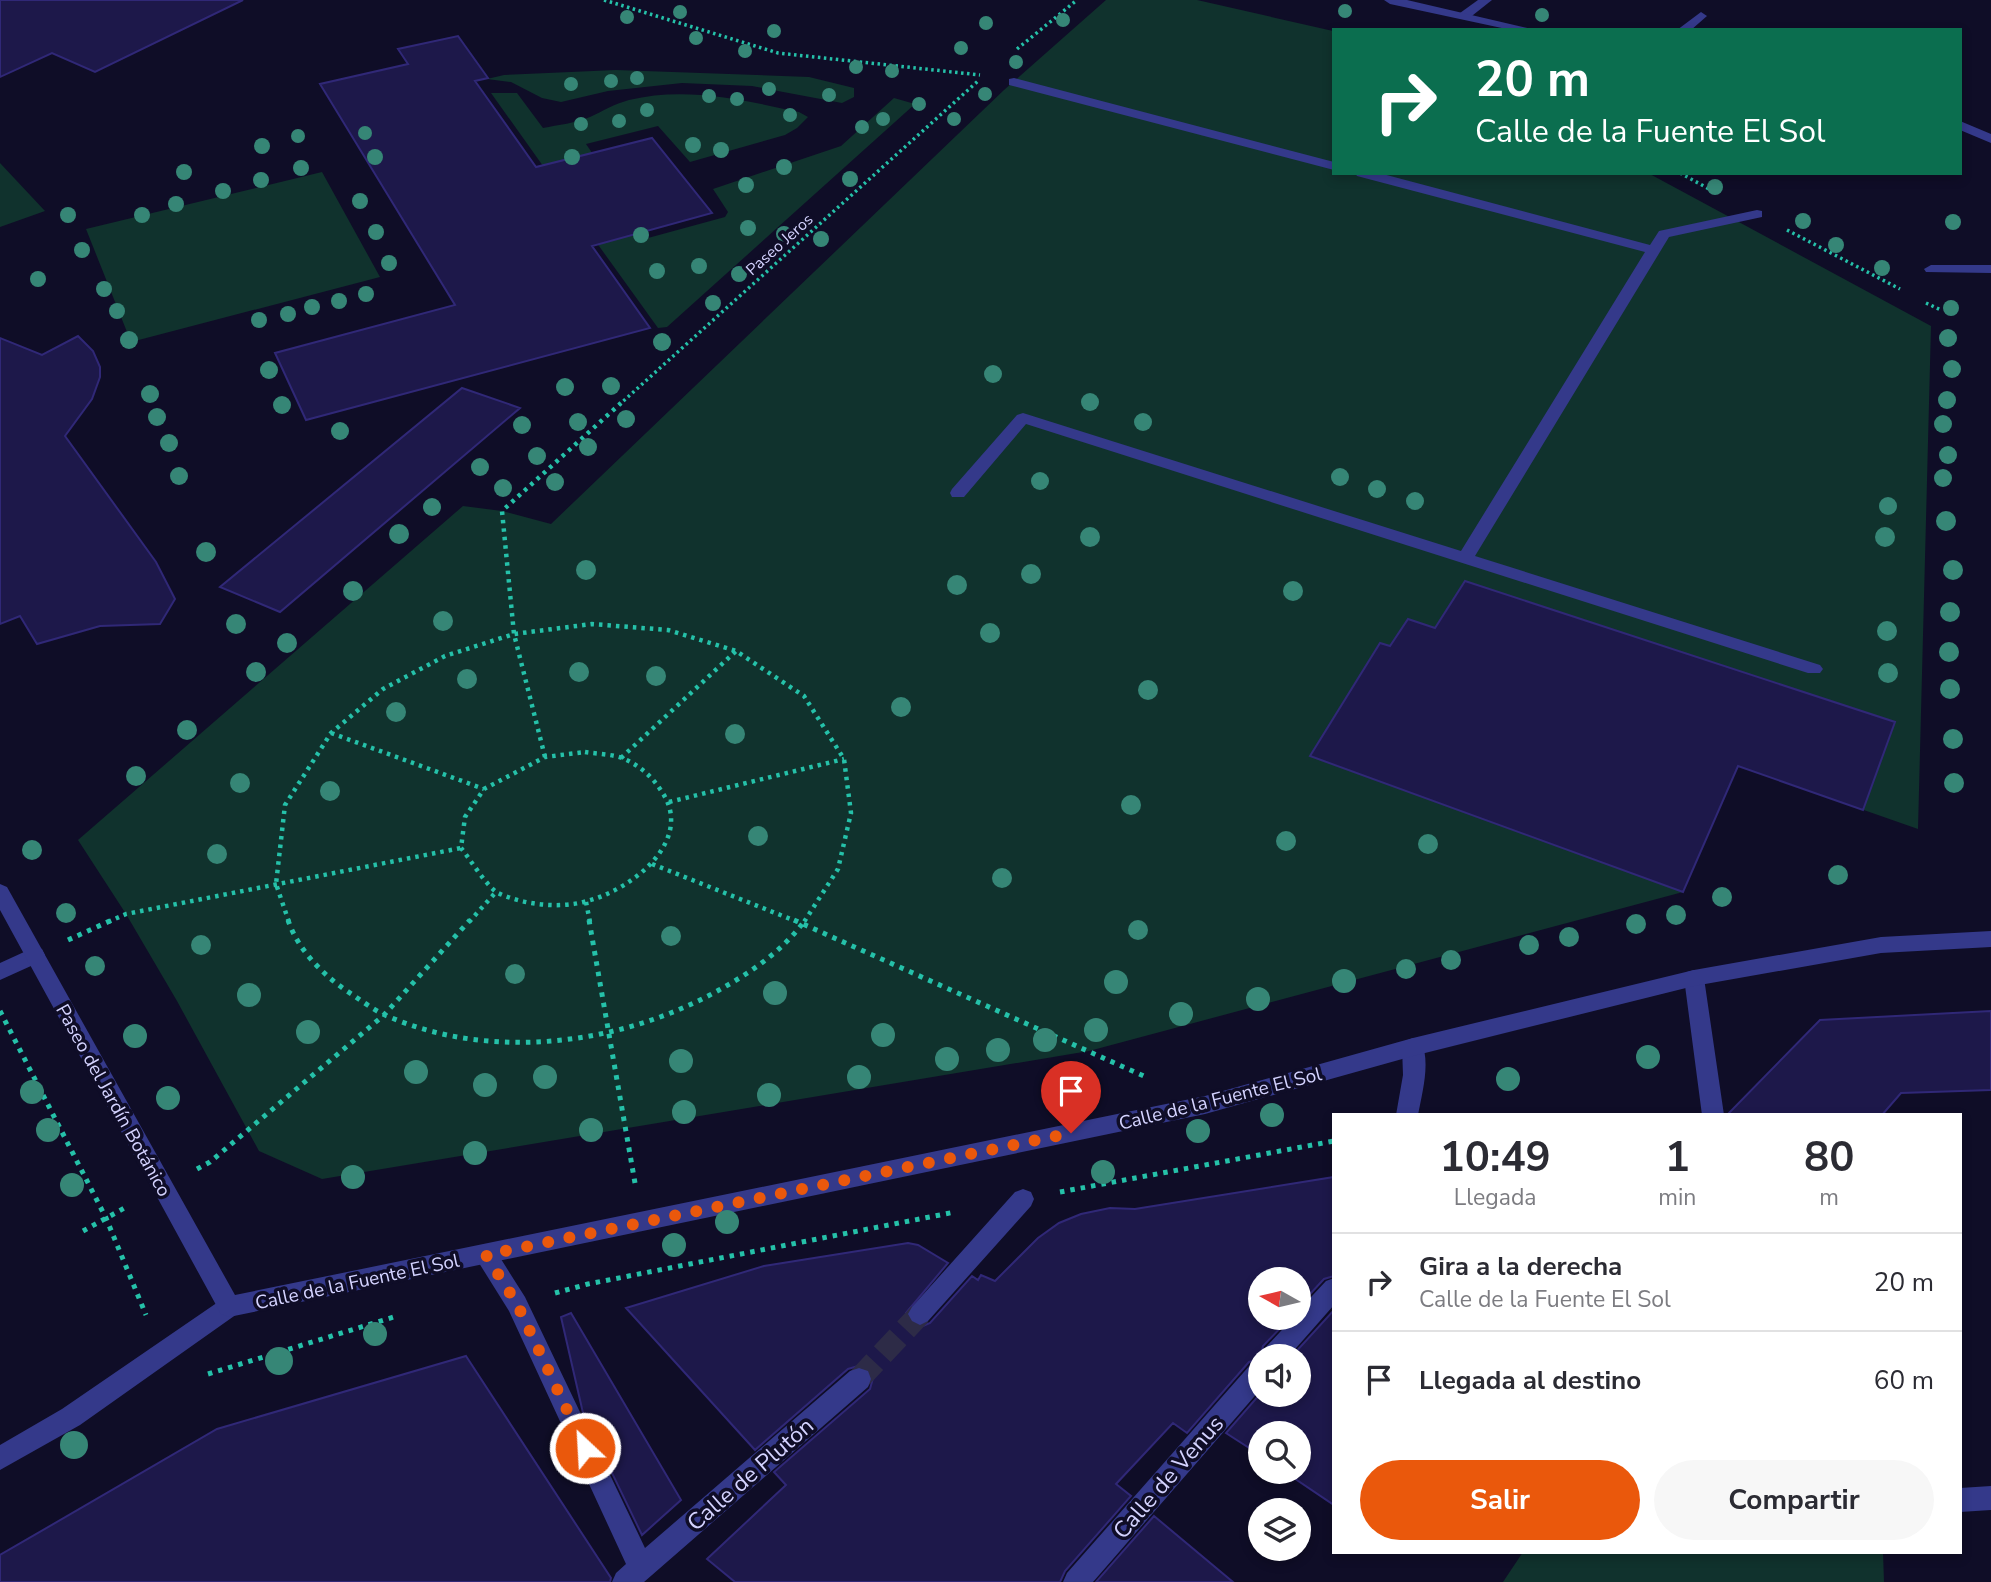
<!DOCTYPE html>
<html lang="es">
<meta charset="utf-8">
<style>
body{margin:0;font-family:"Nunito Sans",sans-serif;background:#f7f7f7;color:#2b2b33;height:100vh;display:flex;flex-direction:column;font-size:26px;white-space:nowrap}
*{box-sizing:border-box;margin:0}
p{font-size:23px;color:#7c7c81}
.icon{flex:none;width:38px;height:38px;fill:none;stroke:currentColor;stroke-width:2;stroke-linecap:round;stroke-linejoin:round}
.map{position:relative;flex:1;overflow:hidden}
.panel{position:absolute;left:1332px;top:1113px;width:630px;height:441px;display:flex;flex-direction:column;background:#fff;border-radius:0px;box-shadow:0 4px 10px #0003}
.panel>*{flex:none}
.top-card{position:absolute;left:1332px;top:28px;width:630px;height:147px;border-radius:0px;box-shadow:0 4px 10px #0003;background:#0b6e4f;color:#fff;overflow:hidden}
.needle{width:46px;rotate:278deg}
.tools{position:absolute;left:1248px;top:1267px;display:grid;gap:14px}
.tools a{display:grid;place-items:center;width:63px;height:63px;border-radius:50%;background:#fff;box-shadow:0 4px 10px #0003;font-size:35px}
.pin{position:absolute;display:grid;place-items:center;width:60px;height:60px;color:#fff;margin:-72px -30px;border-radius:50% 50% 50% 0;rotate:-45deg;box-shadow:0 0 7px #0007}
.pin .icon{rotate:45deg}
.me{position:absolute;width:77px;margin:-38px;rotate:335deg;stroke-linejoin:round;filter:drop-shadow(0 0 5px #0008)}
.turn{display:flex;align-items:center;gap:24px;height:147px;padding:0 28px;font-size:32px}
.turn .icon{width:91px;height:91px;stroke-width:2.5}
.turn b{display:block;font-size:49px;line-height:60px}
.eta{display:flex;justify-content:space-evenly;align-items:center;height:119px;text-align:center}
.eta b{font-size:42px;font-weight:700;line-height:49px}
.button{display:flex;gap:14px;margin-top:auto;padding:14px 28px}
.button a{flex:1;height:80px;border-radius:42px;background:#ea580c;color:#fff;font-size:28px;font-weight:700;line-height:80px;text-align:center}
.button a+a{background:#f7f7f7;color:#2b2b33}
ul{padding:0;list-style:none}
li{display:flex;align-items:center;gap:21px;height:98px;padding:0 28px;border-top:2px solid #e1e1e2}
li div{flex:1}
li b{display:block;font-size:26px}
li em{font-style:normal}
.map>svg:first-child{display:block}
.green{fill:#10322d}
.building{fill:#1d184a;stroke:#302877;stroke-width:2}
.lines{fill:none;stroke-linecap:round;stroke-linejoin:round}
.minor-tunnel{stroke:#2d2b47;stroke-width:23;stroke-dasharray:23 11;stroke-linecap:butt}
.path-far2{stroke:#25c1a9;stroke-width:3.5;stroke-dasharray:2.5 3.5;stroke-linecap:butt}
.path-far1{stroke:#25c1a9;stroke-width:4.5;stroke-dasharray:3.5 5;stroke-linecap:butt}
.path{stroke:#25c1a9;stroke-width:5;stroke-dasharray:4.5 6;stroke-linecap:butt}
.service{fill:#34398a;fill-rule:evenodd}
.pedestrian{fill:#34398a;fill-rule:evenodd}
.minor{fill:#34398a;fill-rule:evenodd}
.tertiary{fill:#34398a;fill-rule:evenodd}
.tree{fill:#368676}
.route{stroke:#ea580c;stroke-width:12;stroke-dasharray:0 21.6}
.labels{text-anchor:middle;stroke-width:7;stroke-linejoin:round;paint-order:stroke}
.far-street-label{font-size:16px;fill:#d4d3ff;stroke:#0f0d27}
.street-label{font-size:19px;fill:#d4d3ff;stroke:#0f0d27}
.near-street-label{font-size:23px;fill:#d4d3ff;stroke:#0f0d27}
</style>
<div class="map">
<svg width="1991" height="1582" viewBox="0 0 1991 1582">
<rect width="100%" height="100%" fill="#0f0d27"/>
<path class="green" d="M1106,0H1197L1333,31L1334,173H1648L1931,326L1918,829L1738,766L1683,892L1089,1051L322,1179L259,1151L177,1001L126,914L78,840L463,506L502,511L551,524L1004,90Z
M616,70L809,77L854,88V97L842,103L752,86L682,83L608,91L561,102L542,98L511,82L487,79L504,75Z
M491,93H517L543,128C558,125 576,123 590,117C603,111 614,104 629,100C686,86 743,100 799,112L808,117L797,128L785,135L690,162L658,126L586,144L597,160L548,173Z
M894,98L915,104L667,327L658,328L581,221L624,209L648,238L725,217L728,212L713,189L841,146Z
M0,163L45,211L0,227Z
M322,172L380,277L131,342L86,229Z
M1523,1552H1883L1884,1582H1503Z"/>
<path class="building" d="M0,0H243L95,72L52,53L0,77Z
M458,36L488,78L475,81L536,167L652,138L712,213L592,246L650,328L306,420L275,353L455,305L320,84L408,64L398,49Z
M78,336L93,351L100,367V377L92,399L65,436L156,562L175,599L160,624L100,626L37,644L20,616L0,624V338L42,355Z
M462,388L520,408L280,612L220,587Z
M1465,581L1895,722L1863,810L1738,766L1683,892L1310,756L1380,643L1390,646L1408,619L1435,628Z
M1991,1011V1090L1901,1093L1882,1115H1727L1820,1020Z
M1334,1177V1276L1324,1279L1298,1307V1279H1260V1318H1290L1263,1346L1260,1359L1249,1362L1187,1433L1173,1423L1116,1484L1131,1496L1065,1571L1060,1582H735L707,1559L786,1485L774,1472L870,1389L873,1378L869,1369L858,1366L848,1369L755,1450L626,1308L764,1266L908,1243L918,1245L948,1263L906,1313L911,1323L921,1327L930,1323L972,1276L978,1280L981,1275L995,1281L1038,1238L1059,1223L1081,1214L1110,1208L1135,1209Z
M1334,1310V1505L1285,1472H1298V1433H1260V1455L1226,1433L1260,1394L1298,1395V1356H1292Z
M571,1313L681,1500L642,1535L583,1413L561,1317Z
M466,1356L611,1578L610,1582H0V1555L217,1429Z
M1154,1516L1233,1582H1096Z"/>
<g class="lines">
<path class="minor-tunnel" d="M859,1379L920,1314"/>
<path class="path-far2" d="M604,0L778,53L980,75
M1017,49L1077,0
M1680,173L1711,190
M1787,230L1900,289
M1926,303L1941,310
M619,405L978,81"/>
<path class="path-far1" d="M331,733L484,789
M585,752C597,754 611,754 622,758C639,765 652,776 662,792C695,841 631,890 587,901C560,909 524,905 498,893C487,887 470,859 461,848L465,817L484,789L545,757Z
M545,757L514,634L502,511L621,403
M621,758L736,651
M669,802L844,759
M652,864L798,922
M586,902L590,922
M108,922L126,914L461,848
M289,922L276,884L285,805L331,733L383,689L445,656L514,634L592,624L668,630L736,651L804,696L844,759L851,813L838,869L804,922
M469,922L496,892"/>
<path class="path" d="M288,920C298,951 326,978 353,995C363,1002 374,1010 385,1015C490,1062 621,1045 719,990C750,973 784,950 805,920
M589,920L635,1183
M794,920L1146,1077
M68,940L112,920
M0,1011L106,1218L146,1315
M197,1169L210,1162L384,1015L470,920
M1060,1192L1334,1141
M83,1231L128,1206
M555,1293L588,1284L955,1212
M208,1374L397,1316"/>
<path class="service" d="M1701,12L1707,16L1691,30H1677Z
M1014,78L1334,162V170L1009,85V79Z
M1355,173H1379L1650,245L1659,231L1757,210L1762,211V217L1669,237L1475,556L1820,665L1823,669L1820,673H1808L1026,424L964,497H952L950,493L952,489L1017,415L1023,413L1461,551L1645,252L1357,176Z
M1931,265H1991V273L1926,272L1924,269Z
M35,947L42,949L45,955L42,961L0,980V963Z"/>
<path class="pedestrian" d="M1478,0H1492L1468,19H1460V13Z"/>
<path class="minor" d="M1694,970L1701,972L1704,978L1724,1115H1702L1684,978L1687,972Z
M1413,1038L1421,1041C1431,1062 1422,1093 1418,1115H1396L1403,1075L1402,1047L1405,1041Z
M1023,1189L1031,1192L1034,1199L1031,1206L928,1321L920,1325L912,1321L908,1314L912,1307L1015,1192Z
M486,1245L494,1248L525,1297L645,1548L850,1371L859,1368L868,1371L871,1379L868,1387L644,1582H612L616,1573L626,1564L509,1311L474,1255L478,1248Z
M1334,1278V1305L1289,1356H1262L1265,1348L1293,1318H1298V1311L1326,1281Z
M229,1297L237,1300L241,1307L237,1314L80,1425L0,1470V1445L62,1409L221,1300Z
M1260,1361V1390L1093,1582H1063L1067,1573L1251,1364Z
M1991,1486V1510L1960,1512V1488Z"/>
<path class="tertiary" d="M1384,0H1407L1536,30H1511L1390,4Z
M1960,121L1991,134V143L1960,130Z
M0,884L7,887L235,1295L1205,1096L1413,1038L1694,970L1881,937L1991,931V947L1881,953L1694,986L1413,1056L1205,1114L229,1317L221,1314L0,910Z"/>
</g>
<g class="tree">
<circle cx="1345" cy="11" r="7"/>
<circle cx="680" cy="12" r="7"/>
<circle cx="1542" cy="15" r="7"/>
<circle cx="627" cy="17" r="7"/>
<circle cx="1063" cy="20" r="7"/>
<circle cx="986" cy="23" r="7"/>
<circle cx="774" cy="31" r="7"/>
<circle cx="696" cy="38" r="7"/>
<circle cx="961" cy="48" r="7"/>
<circle cx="745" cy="51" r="7"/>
<circle cx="1016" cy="62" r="7"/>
<circle cx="856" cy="67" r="7"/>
<circle cx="892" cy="71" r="7"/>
<circle cx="637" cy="78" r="7"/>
<circle cx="611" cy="81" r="7"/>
<circle cx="571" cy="84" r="7"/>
<circle cx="769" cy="89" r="7"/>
<circle cx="985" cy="94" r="7"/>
<circle cx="829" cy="95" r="7"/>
<circle cx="709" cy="96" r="7"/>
<circle cx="737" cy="99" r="7"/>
<circle cx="919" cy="104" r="7"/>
<circle cx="647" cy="110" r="7"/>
<circle cx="790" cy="115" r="7"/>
<circle cx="883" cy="119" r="7"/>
<circle cx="954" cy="119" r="7"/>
<circle cx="619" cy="121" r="7"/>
<circle cx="581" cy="124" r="7"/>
<circle cx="862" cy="127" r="7"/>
<circle cx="365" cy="133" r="7"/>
<circle cx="298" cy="136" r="7"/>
<circle cx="693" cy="145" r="8"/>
<circle cx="262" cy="146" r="8"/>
<circle cx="721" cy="150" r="8"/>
<circle cx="375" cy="157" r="8"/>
<circle cx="572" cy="157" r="8"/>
<circle cx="784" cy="167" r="8"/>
<circle cx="301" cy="168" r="8"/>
<circle cx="184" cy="172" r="8"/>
<circle cx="850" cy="179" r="8"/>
<circle cx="261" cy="180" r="8"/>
<circle cx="746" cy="185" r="8"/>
<circle cx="1715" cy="187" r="8"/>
<circle cx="223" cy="191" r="8"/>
<circle cx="360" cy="201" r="8"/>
<circle cx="176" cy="204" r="8"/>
<circle cx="68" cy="215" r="8"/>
<circle cx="142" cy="215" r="8"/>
<circle cx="1803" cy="221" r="8"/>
<circle cx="1953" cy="222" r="8"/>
<circle cx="748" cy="228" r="8"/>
<circle cx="376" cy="232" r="8"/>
<circle cx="784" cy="234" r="8"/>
<circle cx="641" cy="235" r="8"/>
<circle cx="821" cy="239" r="8"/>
<circle cx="1836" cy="245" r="8"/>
<circle cx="82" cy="250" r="8"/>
<circle cx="389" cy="263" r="8"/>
<circle cx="699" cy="266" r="8"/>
<circle cx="1882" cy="268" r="8"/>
<circle cx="657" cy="271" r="8"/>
<circle cx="739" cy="274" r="8"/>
<circle cx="38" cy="279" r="8"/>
<circle cx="104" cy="289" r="8"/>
<circle cx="366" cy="294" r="8"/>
<circle cx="339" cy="301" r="8"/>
<circle cx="713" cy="303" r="8"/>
<circle cx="312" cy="307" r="8"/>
<circle cx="1951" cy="308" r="8"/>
<circle cx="117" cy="311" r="8"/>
<circle cx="288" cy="314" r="8"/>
<circle cx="259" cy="320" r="8"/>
<circle cx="1948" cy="338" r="9"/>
<circle cx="129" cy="340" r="9"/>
<circle cx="662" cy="342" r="9"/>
<circle cx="1952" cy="369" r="9"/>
<circle cx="269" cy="370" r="9"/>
<circle cx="993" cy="374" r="9"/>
<circle cx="611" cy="386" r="9"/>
<circle cx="565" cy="387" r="9"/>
<circle cx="150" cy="394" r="9"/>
<circle cx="1947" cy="400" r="9"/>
<circle cx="1090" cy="402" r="9"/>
<circle cx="282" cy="405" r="9"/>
<circle cx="157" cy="417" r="9"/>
<circle cx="626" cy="419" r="9"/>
<circle cx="578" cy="422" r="9"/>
<circle cx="1143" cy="422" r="9"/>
<circle cx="1943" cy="424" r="9"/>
<circle cx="522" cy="425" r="9"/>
<circle cx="340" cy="431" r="9"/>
<circle cx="169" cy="443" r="9"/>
<circle cx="588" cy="447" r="9"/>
<circle cx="1948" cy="455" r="9"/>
<circle cx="537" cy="456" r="9"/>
<circle cx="480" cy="467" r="9"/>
<circle cx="179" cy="476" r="9"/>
<circle cx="1340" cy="477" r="9"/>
<circle cx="1943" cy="478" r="9"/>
<circle cx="1040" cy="481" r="9"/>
<circle cx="555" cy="482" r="9"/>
<circle cx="503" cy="488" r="9"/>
<circle cx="1377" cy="489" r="9"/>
<circle cx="1415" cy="501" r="9"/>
<circle cx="1888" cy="506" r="9"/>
<circle cx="432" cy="507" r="9"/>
<circle cx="1946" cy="521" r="10"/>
<circle cx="399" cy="534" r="10"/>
<circle cx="1090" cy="537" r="10"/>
<circle cx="1885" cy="537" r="10"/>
<circle cx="206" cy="552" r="10"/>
<circle cx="586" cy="570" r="10"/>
<circle cx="1953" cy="570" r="10"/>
<circle cx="1031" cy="574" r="10"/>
<circle cx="957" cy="585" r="10"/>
<circle cx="353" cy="591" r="10"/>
<circle cx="1293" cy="591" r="10"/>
<circle cx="1950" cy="612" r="10"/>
<circle cx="443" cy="621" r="10"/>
<circle cx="236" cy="624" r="10"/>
<circle cx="1887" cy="631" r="10"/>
<circle cx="990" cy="633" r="10"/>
<circle cx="287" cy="643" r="10"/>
<circle cx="1949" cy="652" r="10"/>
<circle cx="256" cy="672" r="10"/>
<circle cx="579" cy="672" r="10"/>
<circle cx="1888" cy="673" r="10"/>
<circle cx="656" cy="676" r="10"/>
<circle cx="467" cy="679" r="10"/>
<circle cx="1950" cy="689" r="10"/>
<circle cx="1148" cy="690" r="10"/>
<circle cx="901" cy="707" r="10"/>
<circle cx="396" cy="712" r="10"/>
<circle cx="187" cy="730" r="10"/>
<circle cx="735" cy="734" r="10"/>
<circle cx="1953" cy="739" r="10"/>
<circle cx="136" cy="776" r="10"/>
<circle cx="240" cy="783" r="10"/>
<circle cx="1954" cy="783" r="10"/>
<circle cx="330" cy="791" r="10"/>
<circle cx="1131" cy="805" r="10"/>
<circle cx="758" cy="836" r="10"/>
<circle cx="1286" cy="841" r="10"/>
<circle cx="1428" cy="844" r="10"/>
<circle cx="32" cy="850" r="10"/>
<circle cx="217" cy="854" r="10"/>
<circle cx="1838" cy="875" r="10"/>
<circle cx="1002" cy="878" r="10"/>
<circle cx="1722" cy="897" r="10"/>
<circle cx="66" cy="913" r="10"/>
<circle cx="1676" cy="915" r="10"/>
<circle cx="1636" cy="924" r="10"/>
<circle cx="1138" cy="930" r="10"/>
<circle cx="671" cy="936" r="10"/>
<circle cx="1569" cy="937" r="10"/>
<circle cx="201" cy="945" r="10"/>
<circle cx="1529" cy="945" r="10"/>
<circle cx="1451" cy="960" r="10"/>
<circle cx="95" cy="966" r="10"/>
<circle cx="1406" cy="969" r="10"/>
<circle cx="515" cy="974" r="10"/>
<circle cx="1344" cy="981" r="12"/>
<circle cx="1116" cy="982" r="12"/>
<circle cx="775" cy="993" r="12"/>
<circle cx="249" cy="995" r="12"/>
<circle cx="1258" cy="999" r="12"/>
<circle cx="1181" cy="1014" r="12"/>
<circle cx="1096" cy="1030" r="12"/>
<circle cx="308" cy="1032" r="12"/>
<circle cx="883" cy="1035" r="12"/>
<circle cx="135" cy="1036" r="12"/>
<circle cx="1045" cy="1040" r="12"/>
<circle cx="998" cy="1050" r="12"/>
<circle cx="1648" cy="1057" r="12"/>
<circle cx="947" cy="1059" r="12"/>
<circle cx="681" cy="1061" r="12"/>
<circle cx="416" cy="1072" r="12"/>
<circle cx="545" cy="1077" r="12"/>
<circle cx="859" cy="1077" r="12"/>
<circle cx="1508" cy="1079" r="12"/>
<circle cx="485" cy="1085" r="12"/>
<circle cx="32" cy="1092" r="12"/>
<circle cx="769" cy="1095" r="12"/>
<circle cx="168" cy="1098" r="12"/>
<circle cx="684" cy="1112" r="12"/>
<circle cx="1272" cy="1115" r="12"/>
<circle cx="48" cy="1130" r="12"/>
<circle cx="591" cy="1130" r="12"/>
<circle cx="1198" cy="1131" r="12"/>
<circle cx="475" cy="1153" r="12"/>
<circle cx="1103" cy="1172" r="12"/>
<circle cx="353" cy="1177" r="12"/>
<circle cx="72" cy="1185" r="12"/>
<circle cx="727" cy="1222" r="12"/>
<circle cx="674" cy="1245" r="12"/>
<circle cx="375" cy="1334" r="12"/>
<circle cx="279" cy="1361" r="14"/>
<circle cx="74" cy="1445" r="14"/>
</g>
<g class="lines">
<path class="route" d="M585,1448L517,1304L486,1255L1071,1133"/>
</g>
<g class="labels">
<g class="far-street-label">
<text transform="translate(779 244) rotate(-42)" y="6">Paseo Jeros</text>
</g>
<g class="street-label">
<text transform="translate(1220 1098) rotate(-14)" y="7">Calle de la Fuente El Sol</text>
<text transform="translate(114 1100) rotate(61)" y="7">Paseo del Jardín Botánico</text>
<text transform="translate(357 1281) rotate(-12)" y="7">Calle de la Fuente El Sol</text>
</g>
<g class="near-street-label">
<text transform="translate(750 1474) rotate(-41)" y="8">Calle de Plutón</text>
<text transform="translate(1168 1477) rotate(-49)" y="8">Calle de Venus</text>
</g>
</g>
</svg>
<div class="tools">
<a><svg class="needle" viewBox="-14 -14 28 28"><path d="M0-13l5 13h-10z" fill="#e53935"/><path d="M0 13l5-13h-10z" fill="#7c7c81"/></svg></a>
<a><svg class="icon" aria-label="sound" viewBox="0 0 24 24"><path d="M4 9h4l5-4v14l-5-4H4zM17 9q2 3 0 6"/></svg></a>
<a><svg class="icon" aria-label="search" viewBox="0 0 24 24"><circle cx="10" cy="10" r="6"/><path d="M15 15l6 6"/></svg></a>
<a><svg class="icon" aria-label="layers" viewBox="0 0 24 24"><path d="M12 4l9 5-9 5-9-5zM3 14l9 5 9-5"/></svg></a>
</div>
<div class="pin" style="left:1071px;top:1133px;background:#d93025"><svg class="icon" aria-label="arrive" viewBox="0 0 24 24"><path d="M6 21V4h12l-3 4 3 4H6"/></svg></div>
<svg class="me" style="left:585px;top:1448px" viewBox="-20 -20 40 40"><circle r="17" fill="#ea580c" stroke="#fff" stroke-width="3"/><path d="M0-11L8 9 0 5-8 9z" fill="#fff"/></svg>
<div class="top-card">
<div class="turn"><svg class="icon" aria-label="right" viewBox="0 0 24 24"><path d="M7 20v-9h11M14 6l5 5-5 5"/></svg><div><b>20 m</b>Calle de la Fuente El Sol</div></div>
</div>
<section class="panel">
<div class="eta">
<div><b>10:49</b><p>Llegada</p></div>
<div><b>1</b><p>min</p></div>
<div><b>80</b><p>m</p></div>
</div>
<ul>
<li><svg class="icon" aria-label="right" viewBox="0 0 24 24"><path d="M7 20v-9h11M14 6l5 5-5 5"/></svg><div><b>Gira a la derecha</b><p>Calle de la Fuente El Sol</p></div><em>20 m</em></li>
<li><svg class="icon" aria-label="arrive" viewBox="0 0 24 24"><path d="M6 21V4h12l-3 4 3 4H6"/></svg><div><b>Llegada al destino</b></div><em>60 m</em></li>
</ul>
<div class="button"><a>Salir</a><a>Compartir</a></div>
</section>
</div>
